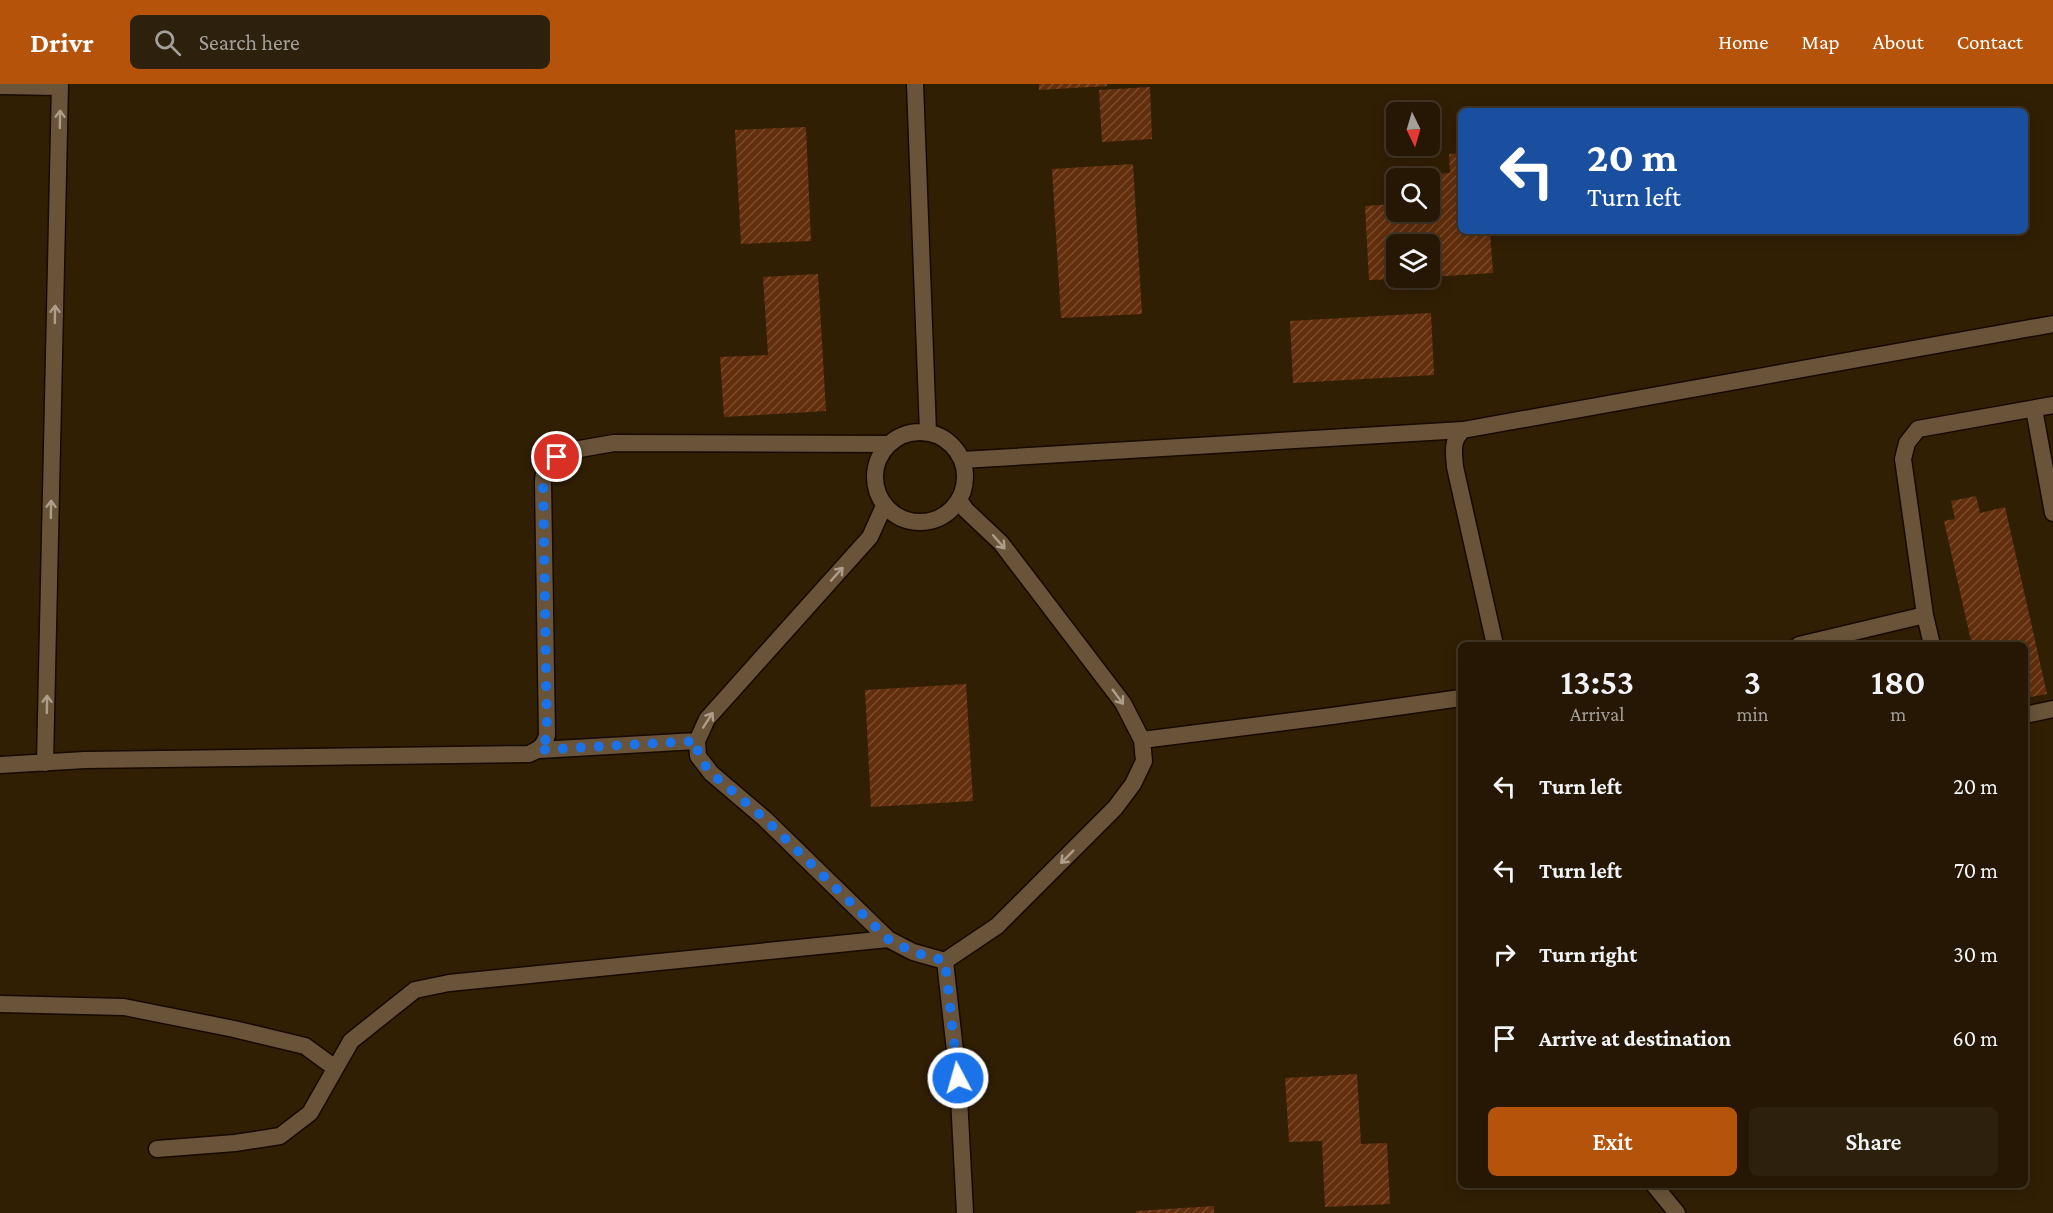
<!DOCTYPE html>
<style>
body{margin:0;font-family:"Crimson Pro",serif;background:#2d200d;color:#f1f3f6;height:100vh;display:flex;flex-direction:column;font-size:22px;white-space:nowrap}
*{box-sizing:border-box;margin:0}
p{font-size:20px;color:#a39f9a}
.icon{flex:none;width:33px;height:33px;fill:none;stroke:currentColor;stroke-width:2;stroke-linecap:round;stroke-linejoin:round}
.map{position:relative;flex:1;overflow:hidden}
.details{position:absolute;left:1458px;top:558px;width:570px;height:546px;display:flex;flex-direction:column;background:#251703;border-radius:9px;box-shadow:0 3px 15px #0003,0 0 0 2px #423625}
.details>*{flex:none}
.hud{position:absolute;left:1458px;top:24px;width:570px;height:126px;border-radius:9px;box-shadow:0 3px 15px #0003,0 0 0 2px #423625;background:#1a4fa0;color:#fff;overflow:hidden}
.needle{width:39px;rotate:175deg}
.controls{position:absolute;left:1386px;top:18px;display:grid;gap:12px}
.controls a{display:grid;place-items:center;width:54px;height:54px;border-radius:9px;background:#251703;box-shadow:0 3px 15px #0003,0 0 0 2px #423625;font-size:30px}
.pin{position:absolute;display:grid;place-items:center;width:51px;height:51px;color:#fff;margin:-26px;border:3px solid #fff;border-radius:50%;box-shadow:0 2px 6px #0007}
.me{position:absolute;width:66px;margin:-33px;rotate:354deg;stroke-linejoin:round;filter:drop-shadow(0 0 4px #0008)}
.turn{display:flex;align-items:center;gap:21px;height:126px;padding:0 30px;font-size:27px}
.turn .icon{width:78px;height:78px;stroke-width:2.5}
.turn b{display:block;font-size:42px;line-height:51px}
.eta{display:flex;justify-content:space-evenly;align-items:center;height:102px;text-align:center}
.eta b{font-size:36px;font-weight:600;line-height:42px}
.action{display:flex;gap:12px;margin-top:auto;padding:12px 30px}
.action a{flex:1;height:69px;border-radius:9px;background:#b45309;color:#fff;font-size:24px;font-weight:600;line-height:69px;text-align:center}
.action a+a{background:#2d200d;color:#f1f3f6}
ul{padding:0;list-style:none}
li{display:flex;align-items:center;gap:18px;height:84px;padding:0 30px}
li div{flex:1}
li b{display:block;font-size:22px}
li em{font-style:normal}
header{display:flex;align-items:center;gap:36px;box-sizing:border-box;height:84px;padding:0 30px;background:#b45309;color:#fff}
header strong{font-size:28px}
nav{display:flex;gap:33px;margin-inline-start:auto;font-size:21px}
.search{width:420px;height:54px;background:#2d200d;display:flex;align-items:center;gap:15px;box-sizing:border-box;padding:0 21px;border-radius:9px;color:#a39f9a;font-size:22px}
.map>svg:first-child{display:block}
.building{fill:url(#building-hatch)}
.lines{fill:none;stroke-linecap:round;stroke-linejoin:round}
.lane-casing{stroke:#160900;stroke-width:19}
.lane{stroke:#695439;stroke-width:16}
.oneway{stroke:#ae9e89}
.route{stroke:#1a73e8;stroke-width:10;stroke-dasharray:0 18}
</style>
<header>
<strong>Drivr</strong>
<div class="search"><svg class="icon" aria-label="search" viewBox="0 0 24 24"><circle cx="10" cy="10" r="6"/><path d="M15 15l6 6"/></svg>Search here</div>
<nav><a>Home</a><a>Map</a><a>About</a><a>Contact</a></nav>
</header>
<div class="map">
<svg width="2053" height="1129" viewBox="0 0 2053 1129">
<defs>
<pattern id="building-hatch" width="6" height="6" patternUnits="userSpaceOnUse" patternTransform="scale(1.5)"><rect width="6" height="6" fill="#622e0b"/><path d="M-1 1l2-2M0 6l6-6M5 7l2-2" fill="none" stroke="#794c2e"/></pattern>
</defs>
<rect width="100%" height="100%" fill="#311f04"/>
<path class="building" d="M1039,0H1107V2L1039,6Z
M1150,3L1152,55L1102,58L1099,6Z
M806,43L811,157L741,160L735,46Z
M1461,69V147L1490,148L1493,189L1430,193V160H1396V195L1369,196L1365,122L1396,120V128H1430V118H1432L1431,90L1450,89L1449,70Z
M1133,80L1142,230L1061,234L1052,85Z
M818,190L826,327L724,333L720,273L768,271L763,193Z
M1431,229L1434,291L1293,299L1290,237Z
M1976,412L1980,429L2005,423L2047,610L2025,614V561H1972L1944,437L1955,435L1951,417Z
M966,600L973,717L871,723L865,606Z
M1357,990L1361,1060L1387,1059L1390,1120L1325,1123L1322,1057L1289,1058L1285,994Z
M1214,1122V1129H1136V1127Z"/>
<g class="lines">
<defs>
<path id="lane" d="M915,0L928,348
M0,2L60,3
M2034,325L2053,429
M875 393a45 45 0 1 1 90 0a45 45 0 1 1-90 0Z
M962,376L1463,346
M884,422L870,453L707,635L697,657L698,672L711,689L765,735L888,855L913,868L945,877L997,842L1115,724L1133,700L1144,677L1142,656L1123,619L1001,459L966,426L959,416
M1495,561L1455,383C1454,369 1451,356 1463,346L2053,240
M1799,561L1925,531
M1932,561L1925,531L1903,375L1907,359L1918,345L2053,321
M2025,631L2053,625
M1142,656L1332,632L1461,614
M539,666L697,657
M45,679L60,0
M0,681L85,676L529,670C540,665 544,662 547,651L543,398L544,388L549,379L557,373L568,367L614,359L888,360
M945,877L958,994L965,1129
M0,920L124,923L234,945L305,962L335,984
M157,1065L235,1059L280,1052L310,1029L351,957L415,906L449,899L888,855
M1654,1101L1677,1129"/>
</defs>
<use href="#lane" class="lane-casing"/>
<use href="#lane" class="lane"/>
</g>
<defs><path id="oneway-shaft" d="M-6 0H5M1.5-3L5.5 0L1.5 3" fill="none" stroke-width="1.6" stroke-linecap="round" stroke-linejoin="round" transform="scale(1.5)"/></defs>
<g class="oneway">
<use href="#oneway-shaft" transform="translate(60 35) rotate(-89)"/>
<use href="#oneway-shaft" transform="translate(55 230) rotate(-89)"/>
<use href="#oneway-shaft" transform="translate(51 425) rotate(-89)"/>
<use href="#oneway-shaft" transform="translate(999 458) rotate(49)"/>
<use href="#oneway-shaft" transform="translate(837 490) rotate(-48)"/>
<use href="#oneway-shaft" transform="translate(1118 613) rotate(54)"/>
<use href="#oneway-shaft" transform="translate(47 620) rotate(-89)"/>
<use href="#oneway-shaft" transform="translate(708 636) rotate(-57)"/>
<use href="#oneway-shaft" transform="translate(1067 773) rotate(135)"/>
</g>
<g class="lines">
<path class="route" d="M557,373C547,380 544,386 543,398L547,651L544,660L539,666L697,657L698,672L711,689L765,735L888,855L913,868L945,877L958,994"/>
</g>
</svg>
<div class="controls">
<a><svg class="needle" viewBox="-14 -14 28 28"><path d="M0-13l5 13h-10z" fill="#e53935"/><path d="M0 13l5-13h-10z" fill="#a39f9a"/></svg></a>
<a><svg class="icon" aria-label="search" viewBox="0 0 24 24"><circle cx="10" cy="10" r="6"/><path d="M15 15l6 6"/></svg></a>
<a><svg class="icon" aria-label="layers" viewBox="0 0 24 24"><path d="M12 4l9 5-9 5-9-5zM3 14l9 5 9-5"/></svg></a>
</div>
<div class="pin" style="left:557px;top:373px;background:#d93025"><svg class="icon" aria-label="arrive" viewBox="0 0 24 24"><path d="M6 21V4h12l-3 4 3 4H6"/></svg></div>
<svg class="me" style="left:958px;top:994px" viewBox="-20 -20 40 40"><circle r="17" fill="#1a73e8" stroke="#fff" stroke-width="3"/><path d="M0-11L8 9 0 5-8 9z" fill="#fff"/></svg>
<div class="hud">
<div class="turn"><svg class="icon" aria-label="left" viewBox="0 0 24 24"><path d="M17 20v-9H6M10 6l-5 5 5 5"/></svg><div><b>20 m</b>Turn left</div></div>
</div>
<section class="details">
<div class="eta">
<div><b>13:53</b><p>Arrival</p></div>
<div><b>3</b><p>min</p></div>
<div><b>180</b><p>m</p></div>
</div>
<ul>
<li><svg class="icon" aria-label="left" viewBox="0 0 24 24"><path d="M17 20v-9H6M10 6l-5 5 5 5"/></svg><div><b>Turn left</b></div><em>20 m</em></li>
<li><svg class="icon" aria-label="left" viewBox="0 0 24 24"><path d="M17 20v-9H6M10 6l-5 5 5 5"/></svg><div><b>Turn left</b></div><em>70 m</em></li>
<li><svg class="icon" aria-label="right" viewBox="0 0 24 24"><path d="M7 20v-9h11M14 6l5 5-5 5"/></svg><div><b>Turn right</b></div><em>30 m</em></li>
<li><svg class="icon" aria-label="arrive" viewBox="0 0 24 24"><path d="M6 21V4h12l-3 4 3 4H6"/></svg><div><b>Arrive at destination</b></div><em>60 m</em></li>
</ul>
<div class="action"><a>Exit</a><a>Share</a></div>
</section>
</div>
